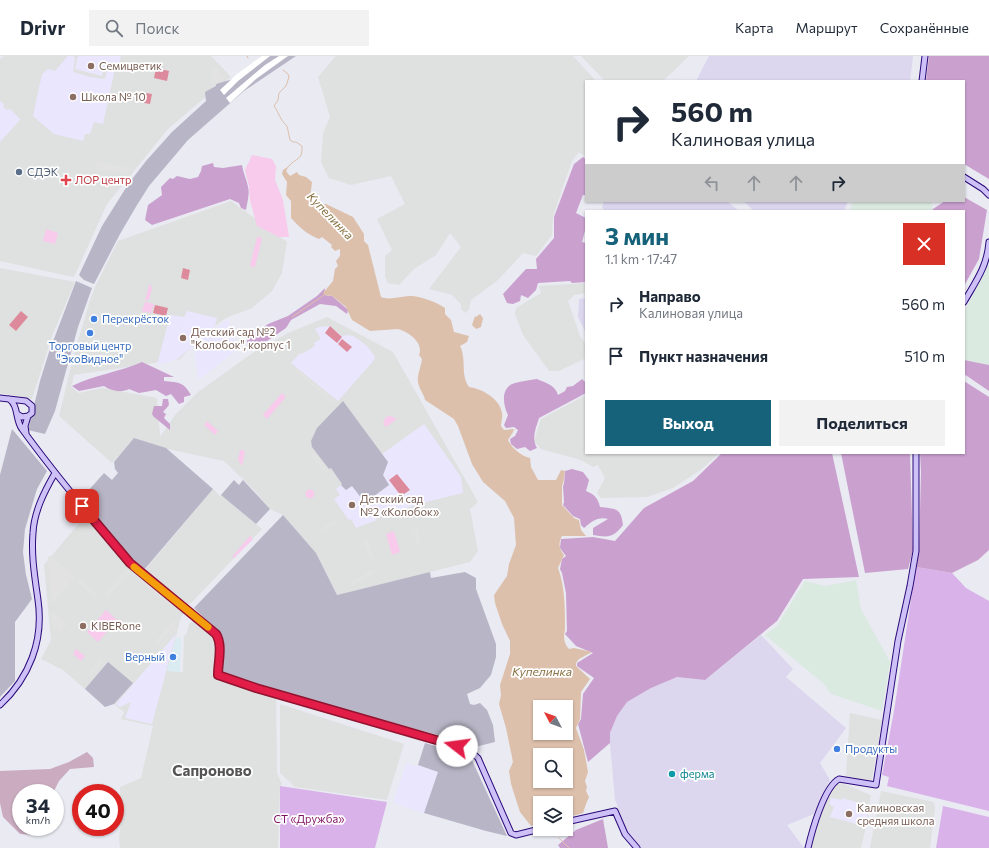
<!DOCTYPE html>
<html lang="ru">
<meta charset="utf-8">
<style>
body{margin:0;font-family:Commissioner,sans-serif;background:#f2f2f3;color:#1f2937;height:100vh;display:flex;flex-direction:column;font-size:15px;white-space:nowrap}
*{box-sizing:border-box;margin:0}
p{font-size:13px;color:#747a83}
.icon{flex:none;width:22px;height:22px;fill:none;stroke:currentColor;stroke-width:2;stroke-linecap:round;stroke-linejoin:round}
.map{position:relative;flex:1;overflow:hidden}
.details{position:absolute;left:585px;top:154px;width:380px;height:244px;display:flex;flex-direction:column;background:#fff;border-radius:0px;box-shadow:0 1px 3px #0004}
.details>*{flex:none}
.top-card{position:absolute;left:585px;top:24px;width:380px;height:122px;border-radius:0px;box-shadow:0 1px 3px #0004;background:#fff;color:#1f2937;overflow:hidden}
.needle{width:26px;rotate:311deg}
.buttons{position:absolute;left:533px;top:644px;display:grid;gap:8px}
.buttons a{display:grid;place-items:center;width:40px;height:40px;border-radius:0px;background:#fff;box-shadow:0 1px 3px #0004;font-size:20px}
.speed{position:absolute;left:12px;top:728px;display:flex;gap:8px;font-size:20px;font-weight:700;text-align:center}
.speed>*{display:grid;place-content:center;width:52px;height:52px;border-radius:50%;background:#fff;box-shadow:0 1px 3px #0004;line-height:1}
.speed small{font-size:10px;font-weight:400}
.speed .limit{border:6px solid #d22;background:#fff;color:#111}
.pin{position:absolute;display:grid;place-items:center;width:34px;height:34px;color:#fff;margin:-17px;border-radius:8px;box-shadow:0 2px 6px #0006}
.me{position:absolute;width:44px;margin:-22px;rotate:285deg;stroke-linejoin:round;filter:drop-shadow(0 0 3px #0008)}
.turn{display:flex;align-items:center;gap:14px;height:84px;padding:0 20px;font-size:18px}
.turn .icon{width:52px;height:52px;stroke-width:2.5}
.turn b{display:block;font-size:28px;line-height:34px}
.lanes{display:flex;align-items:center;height:38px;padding:0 20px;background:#0003;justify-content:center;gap:20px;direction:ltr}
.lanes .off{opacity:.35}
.round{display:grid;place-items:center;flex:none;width:42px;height:42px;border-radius:0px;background:#f2f2f3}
.overview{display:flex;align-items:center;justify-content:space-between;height:68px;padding:0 20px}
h1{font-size:24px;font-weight:700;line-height:30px;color:#15627a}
.button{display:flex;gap:8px;margin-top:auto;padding:8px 20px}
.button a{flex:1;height:46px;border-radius:0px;background:#15627a;color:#fff;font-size:16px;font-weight:700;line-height:46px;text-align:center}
.button a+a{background:#f2f2f3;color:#1f2937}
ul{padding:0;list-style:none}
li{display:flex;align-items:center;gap:12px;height:52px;padding:0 20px}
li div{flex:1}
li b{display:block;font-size:15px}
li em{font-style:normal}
header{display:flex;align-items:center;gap:24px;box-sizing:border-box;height:56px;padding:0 20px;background:#fff;border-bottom:1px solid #e0e1e3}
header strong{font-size:19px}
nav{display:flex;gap:22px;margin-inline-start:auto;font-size:14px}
.search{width:280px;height:36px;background:#f2f2f3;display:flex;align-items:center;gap:10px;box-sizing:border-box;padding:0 14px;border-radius:0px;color:#747a83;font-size:15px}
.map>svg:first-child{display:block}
.residential{fill:#dfe0e0;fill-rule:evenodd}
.commercial{fill:#daecf1}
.industrial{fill:#dbeae1}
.education{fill:#eae6fe}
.construction{fill:#b8b5c6}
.farmland{fill:#dcd6ef}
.grass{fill:#d8b2e9}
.forest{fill:#caa0cf}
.cemetery{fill:#caabbf}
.park{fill:#f8caec}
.pitch{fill:#dd8b9c}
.parking{fill:#e2e2e2}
.water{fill:#ddc0ac;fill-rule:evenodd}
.pier{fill:#fff}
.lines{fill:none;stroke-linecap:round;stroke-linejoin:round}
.stream{stroke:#ddc0ac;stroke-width:1}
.secondary-casing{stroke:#2a0978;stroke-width:7}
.secondary{stroke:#cec1f8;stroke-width:5}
.route-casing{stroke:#92132f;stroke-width:10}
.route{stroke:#e11d48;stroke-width:7}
.slow{stroke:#f59e0b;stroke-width:7}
.education-dot{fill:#8d6e63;stroke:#fff;stroke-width:1.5}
.service-dot{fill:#5c6f8a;stroke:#fff;stroke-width:1.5}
.health-dot{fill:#e0444e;stroke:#fff;stroke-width:1.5}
.shop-dot{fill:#3f7fe0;stroke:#fff;stroke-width:1.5}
.culture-dot{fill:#0f9aa8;stroke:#fff;stroke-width:1.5}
.labels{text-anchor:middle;stroke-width:3.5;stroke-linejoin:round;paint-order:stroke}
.education-label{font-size:11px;fill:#785e54;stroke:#fff;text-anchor:start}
.service-label{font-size:11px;fill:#4e5e75;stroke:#fff;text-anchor:start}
.health-label{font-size:11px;fill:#be3a42;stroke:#fff;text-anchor:start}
.shop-label{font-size:11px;fill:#366cbe;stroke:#fff;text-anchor:start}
.culture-label{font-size:11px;fill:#0d838f;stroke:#fff;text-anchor:start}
.park-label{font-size:11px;fill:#7f1062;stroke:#fff}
.water-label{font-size:12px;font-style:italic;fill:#887141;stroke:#fff}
.district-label{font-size:15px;font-weight:bold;fill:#555;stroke:#fff}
</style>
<header>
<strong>Drivr</strong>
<div class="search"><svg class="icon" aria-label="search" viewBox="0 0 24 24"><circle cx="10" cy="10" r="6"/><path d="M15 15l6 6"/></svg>Поиск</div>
<nav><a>Карта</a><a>Маршрут</a><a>Сохранённые</a></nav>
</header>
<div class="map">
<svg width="989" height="792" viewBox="0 0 989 792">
<rect width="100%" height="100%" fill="#e9eaf2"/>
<path class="residential" d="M4,0H211L231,21L209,38L168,73L107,148L75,219L73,221L0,205V3Z
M336,0H573L596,25H586V101L579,96L572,105L553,160L552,179L536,200L523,197L498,224L471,244L469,253L466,257L461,253V248L452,239L429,233L461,191L450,177L436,199L414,213L399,229L388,227L385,220V200L392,194L377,163L405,148L391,120L351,129L329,122L321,106L323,77L330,61L318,21Z
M581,0H689L663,25H605Z
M231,145L287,186L282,217L272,235L252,252L226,262L209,274L180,303L74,319L71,331L79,337L102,332L157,342L160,381L175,359L198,336L251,298L288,277L327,261L393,296L478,446L470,453L478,495L470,506L337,539L316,497L283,459L270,453L252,432L224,405L158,391L135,382L112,407L59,360L73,302L90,244L96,229L118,185ZM331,412L352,430L342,428Z
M0,212L75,226L52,280L32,343L0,337Z
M586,227V237L574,239L568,245L580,280L586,288V302L559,315H549L523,279L515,258L516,252L541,237L539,230Z
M586,339V397H719L702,413L673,432L647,441L601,442L597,437L605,422L598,409L593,411L581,404L541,393L534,385L541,363Z
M213,433L220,440L221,439L262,473L191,547L185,550L144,515Z
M85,460L127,508L185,556L181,561L167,615L183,616L184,579H186L189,568L195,563L214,579L217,585L215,621L276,643L277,717L282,728L280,730L278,792H120L119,780L122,763L120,731L141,722L153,670L121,663L124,656L114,648L133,627L108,607L85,633L63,614L41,603L51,584L44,509Z
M280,648L404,688L387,744L295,731L280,717Z
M850,657L882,664L872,723L868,726L846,720Z
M841,727L871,739L866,771L861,792H811L820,761L830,736L836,729Z
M881,735L934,746L935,752L930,792H870Z"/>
<path class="commercial" d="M176,582L181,583L180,616L167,615Z"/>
<path class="industrial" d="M853,145H931L933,153L932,155H849Z
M989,208V309L964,304V256Z
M856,524L861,553L890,606L882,655L831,638L824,628L765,579L777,570L805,525L825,530Z"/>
<path class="education" d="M68,0H73L75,2L73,16L90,21L105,23L108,12L115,13L103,68L94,66L90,78H85L83,85L54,78L33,60L42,18L48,13L55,15Z
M78,0H121L118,11L107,9L104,11L102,20L75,13Z
M0,45L4,48L3,51L7,54L10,53L20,63V64L0,86Z
M187,255L217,262L214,274L228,263L234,280L233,281L234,284H235L238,293L200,323L198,321L195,298L196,296L193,291L177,303L157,309L170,259L184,261Z
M330,270L342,280L348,279L353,280L362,286L368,291L375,301L374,304L338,345L291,307L300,297L302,298L315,290L314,287L321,283L315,273L319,271Z
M424,368L461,421L463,437L422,447L376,462L377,464L356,472L352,464L348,463L334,443L340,439L336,433L341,429L346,434L352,430L389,429L383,419L388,406L382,398Z
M176,578L152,668L125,662L131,646L120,651L116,648Z
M406,707L417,711L418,709L438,716L424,757L393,747Z
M831,742L842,744V742L870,750L864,770L830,761L834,751L829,748Z"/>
<path class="construction" d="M263,0H296L244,35L188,84L149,130L137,149L120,178L94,228L84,224L79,219L102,170L129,127L146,105L172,76L206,45L205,36L216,30V28L233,23Z
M76,225L92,232L78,271L55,355L45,378L28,374L40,325L49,296Z
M343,345L388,406L383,419L389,429L365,447L352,430L346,434L341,429L342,428L331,412L329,413L312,391L311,385L317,372Z
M12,373L47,415L37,433L25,473L23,496L26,519L32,543L15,566V625L0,641V419Z
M134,382L166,392L213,433L143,515L129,502L80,444L104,417L112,424L118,417L115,413L114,406Z
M234,424L239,429L243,424L270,453L256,468L221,439Z
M283,459L316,497L337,539L430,516L431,522L465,516L476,522V533L496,588V601L491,619L480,632L467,638L470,648L474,649L480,647L487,654L493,669L495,686L479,690L301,642L221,615L223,580L194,552Z
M108,606L133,627L114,648L105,651L85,633Z
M425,687L470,700L507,780L486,775L424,757L438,716L418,709Z"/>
<path class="farmland" d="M709,0H912L913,1L910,25H696Z
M604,145H727L739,155H605L602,151Z
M743,145H848L844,155H754Z
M586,242V277L578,261L579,243Z
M761,579L793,613L786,621L846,672L820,707L830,724L814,758L787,769L804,792H639L628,778L620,765L617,748L615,744L610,687V677L617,660L627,646L651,632L677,621L705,624Z"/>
<path class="grass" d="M916,511L952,517L966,532L989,545V755L887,730L889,721L882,719L894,655Z
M280,730L387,746L375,792H280Z
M943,750L989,761V792H936Z"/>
<path class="forest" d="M929,0H989V123L964,108V25H926Z
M583,101L586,103V139H583L576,157L586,162V171L582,186L586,187V226L572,227L570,225L538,227L536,234L528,242L521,239L520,245L513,248L507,247L503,238L526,213H537L536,203L554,182V161L574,108Z
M213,107L214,111L223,112L242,109C243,117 247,124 248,131C250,138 247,147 246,154L241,152L239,147L230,143L152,169L145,164L148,149L162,139L161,131L170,122L173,123L177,120L190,123L198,121L201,115L202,110Z
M964,141L987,154L979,203L964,230V155H932L933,153L945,145H964Z
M325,232L324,239L332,240L346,252L348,254L347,258L336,250L320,248L291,264L286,272L267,285L257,287L252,294L248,292L247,284L268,268L288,260L317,240Z
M964,304L989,309V335L964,318Z
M142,306L174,321H164V325C179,327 183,325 191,339L184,341V346L179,348L171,338L166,340L156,334L139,337L129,333C122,337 111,335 104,330L79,335L72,330C94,319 119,316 142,306Z
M537,323C546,327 555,329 558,339L565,335L567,331L573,330L582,323L586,327V337L539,362C536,372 531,382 537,392L530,395L525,391L517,393L511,388L510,383L515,380L518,374L514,371L506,372L504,369L508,359C503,349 500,331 515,327C522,325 530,324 537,323Z
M964,325L989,341V494L978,504L952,517L916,511L919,495L921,416L920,397H964Z
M163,343H168L169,349L163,356L166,358L164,362L170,368V374L154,361L152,358L154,350H162Z
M722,397H832L859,521L803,523L777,565L705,624L677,621L651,632L627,646L617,660L610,677V687L588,706L578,668L581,663L583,638L594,622L577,610V607L593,597L576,590L565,578L567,575L566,537L562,517L560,513L562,503L566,500L560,492L561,483L593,481L615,485L644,452L693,425Z
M841,397H910L913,494L908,513L865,517Z
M572,413L583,416L589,424L586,435C594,438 598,442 600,451C615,453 621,451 623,469C614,481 609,482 593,479V472L608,463C598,460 591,466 584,472L581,469L580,463L573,460L563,449L564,446L563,430L564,428L565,415Z
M603,763L608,792H560L558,789L576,774Z"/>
<path class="cemetery" d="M87,696L93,702L94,711L70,713L59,725L53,737H21V771H46C38,779 31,779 20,778L3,761L0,747V715L50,713L69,706Z"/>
<path class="park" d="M252,99L272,103L276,110L275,124L283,144L289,181H279L257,170L250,144L249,130L245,114Z
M46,173L58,177L55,188L43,185Z
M257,181L262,182L255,211L250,210Z
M150,227L152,233L149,243L146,245L145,244Z
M145,246L154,248L151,257L142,255Z
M282,337L286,341L267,363L263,359Z
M391,360L396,363L398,362L386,371L383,368L386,361Z
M207,365L218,375L215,379L204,369Z
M240,394L245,395L242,410L238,404Z
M305.5 438a4.5 4.5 0 1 1 9 0a4.5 4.5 0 1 1-9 0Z
M394,475L400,496L392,499L386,478Z
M250,480L253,483L234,502L232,501Z
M106,554L117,564L98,586L87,576Z
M76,593L85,600L81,605L73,598Z"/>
<path class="pitch" d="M156,12L169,15L167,25L154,22Z
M146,37L152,38L150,48L144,47Z
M183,212L190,214L188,224L181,222Z
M155,249L168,252L166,260L153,257Z
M21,255L28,261L16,275L9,269Z
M330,270L342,281L337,287L325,277Z
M342,283L352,291L347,296L338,288Z
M397,418L410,434L401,440L389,424Z"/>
<path class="parking" d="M215,10L224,23L210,32L213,11Z
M96,105L133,113L131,115L128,114L127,118L121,117L122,114H120L119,117L107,114L106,115L95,112Z
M297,313L335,345L334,347L296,315Z
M314,397L328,416L325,418L311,399Z
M337,463L335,469L319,477L318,475Z
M412,472L417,474L420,490L417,489Z
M368,485L374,503L372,504L363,486Z
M49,500H51L75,521L52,548L48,502Z
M126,513L130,516L108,541L105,538Z
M373,514L374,517L352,528L351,526Z
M136,517L172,548L170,550L134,519Z
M81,524L98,539L96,542L78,527Z
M52,557H54L67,568L61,576H59L52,571L51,559Z
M173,565L176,567L159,588L156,585Z
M175,571L177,573L161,592L159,591Z
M101,601L103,606L90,621L89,617Z"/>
<path class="water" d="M289,110L286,115L290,120L297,116L299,119L306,121L312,126L310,142L316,148H326L353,161L364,178V185L368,189L381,241C391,245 402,239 412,240C423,241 436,246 445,252V258L451,264L454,276L469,280L467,286L460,290C467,304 460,318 469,331C483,333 500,343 502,357C503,361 501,366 501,370L504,374L514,373L513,376L508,384C512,392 521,400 530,402L531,411L538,424H556L561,414L565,415L563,428L562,429V449L574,462L579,464L581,474L586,480H562C558,487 559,493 564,499L558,512C565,530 565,553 565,572C565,575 564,578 564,581C564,585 566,590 569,593L574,592L592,596L579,603L576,607V610L590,623L581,636L580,663L576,672L584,694L588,716L585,725L587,731L586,735L589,741L586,748L583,757L566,762V747H540V767L531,770L520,756L511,728L509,715L513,706L506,672L499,648L501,639L500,629L510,598V585L502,568L495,547L494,539L507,520L509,508L516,489L514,462L505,445L483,426L472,408L458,370L454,363L425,344C424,338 419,333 418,326C417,319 421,311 422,303L419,299C424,287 409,276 398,273L370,275L352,264L346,251L332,240L324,239L323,237L333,225L335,213L338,210L336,205L340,200V193L335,195L331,191L332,189L322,181L319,183C308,179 299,171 291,162V145L286,139L287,126L282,118L283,114ZM540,651H566V677H540ZM540,699H566V725H540Z
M480,258L483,262L481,271L476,273L472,269L475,260L476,261Z"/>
<path class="pier" d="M262,0H270L238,25L224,39L220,34L237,18Z
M279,0H288L256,23L230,47L226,42L265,9Z"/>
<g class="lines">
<path class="stream" d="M247,0L248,2
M283,14L288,18L289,21L286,30L279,37L278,44L274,50C279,57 280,64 287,70L290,84L293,86H296L302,90C303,105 296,101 288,111
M292,261L324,239
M559,782L569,792"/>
<defs>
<path id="secondary" d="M922,25L925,0
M964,121L983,133L989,139
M964,246C976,225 987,211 989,186
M0,342L26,345L32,350V357L28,360L22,361L17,358
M9,343C19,350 15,364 22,373C54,417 89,459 124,500L135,511L216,578C223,589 218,606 218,619L256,633L469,694L478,702L511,777L516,779L540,773
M26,377L25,370L28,360
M0,649C29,622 44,585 38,544C35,522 31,500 33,477C34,456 44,436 55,417
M566,766L615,755L625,778L637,792
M808,792C812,775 824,731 839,723L876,729L898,585L910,530L916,495V397"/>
</defs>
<use href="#secondary" class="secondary-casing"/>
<use href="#secondary" class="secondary"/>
</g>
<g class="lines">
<defs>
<path id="route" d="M82,450L130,507L216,578C223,589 218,606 218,619L256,632L457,690"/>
</defs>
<use href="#route" class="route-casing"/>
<use href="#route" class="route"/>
<path class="slow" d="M134,511L208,571"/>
</g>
<g class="education-dot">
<circle cx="91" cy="10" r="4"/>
<circle cx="73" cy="41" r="4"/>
<circle cx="183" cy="282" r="4"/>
<circle cx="352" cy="449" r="4"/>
<circle cx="83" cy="570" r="4"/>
<circle cx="849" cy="758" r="4"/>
</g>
<circle class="service-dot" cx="19" cy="116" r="4"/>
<path class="health-dot" d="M64 118h4v4h4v4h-4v4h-4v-4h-4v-4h4z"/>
<g class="shop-dot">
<circle cx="94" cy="263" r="4"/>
<circle cx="90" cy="277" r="4"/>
<circle cx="173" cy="601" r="4"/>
<circle cx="837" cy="693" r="4"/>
</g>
<circle class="culture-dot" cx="672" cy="718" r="4"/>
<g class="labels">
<g class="education-label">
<text x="99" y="14">Семицветик</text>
<text x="81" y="45">Школа № 10</text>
<text x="191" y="280">Детский сад №2<tspan x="191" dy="13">"Колобок", корпус 1</tspan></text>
<text x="360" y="447">Детский сад<tspan x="360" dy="13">№2 «Колобок»</tspan></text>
<text x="91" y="574">KIBERone</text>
<text x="857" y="756">Калиновская<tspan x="857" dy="13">средняя школа</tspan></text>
</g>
<g class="service-label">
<text x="27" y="120">СДЭК</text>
</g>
<g class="health-label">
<text x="75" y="128">ЛОР центр</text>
</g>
<g class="shop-label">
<text x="102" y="267">Перекрёсток</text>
<text x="90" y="294" text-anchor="middle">Торговый центр<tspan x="90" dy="13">"ЭкоВидное"</tspan></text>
<text x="165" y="605" text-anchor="end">Верный</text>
<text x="845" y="697">Продукты</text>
</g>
<g class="culture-label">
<text x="680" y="722">ферма</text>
</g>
<g class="park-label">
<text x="309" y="767">СТ «Дружба»</text>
</g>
<g class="water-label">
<text transform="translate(330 160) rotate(46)" y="4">Купелинка</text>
<text x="542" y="620">Купелинка</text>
</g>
<g class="district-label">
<text x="212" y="720">Сапроново</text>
</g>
</g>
</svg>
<div class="buttons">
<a><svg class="needle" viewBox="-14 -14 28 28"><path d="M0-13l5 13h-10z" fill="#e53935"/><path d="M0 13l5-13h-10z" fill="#747a83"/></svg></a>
<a><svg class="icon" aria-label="search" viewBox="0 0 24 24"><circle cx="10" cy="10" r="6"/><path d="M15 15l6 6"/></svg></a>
<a><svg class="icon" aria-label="layers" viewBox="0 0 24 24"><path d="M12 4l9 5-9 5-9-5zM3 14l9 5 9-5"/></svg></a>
</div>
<div class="speed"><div>34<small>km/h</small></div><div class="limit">40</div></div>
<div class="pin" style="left:82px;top:450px;background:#d93025"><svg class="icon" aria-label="arrive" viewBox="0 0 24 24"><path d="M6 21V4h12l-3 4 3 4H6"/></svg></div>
<svg class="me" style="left:457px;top:690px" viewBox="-20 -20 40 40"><circle r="19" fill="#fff"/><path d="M0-13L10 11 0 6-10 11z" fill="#e11d48"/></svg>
<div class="top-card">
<div class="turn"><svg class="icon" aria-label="right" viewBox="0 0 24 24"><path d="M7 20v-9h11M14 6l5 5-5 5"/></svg><div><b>560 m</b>Калиновая улица</div></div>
<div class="lanes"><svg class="icon off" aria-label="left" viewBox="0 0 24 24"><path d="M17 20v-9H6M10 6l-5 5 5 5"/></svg><svg class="icon off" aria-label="ahead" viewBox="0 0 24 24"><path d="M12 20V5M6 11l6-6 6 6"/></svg><svg class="icon off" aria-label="ahead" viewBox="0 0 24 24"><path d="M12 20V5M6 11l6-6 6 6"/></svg><svg class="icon" aria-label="right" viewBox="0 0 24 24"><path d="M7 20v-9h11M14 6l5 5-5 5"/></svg></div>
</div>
<section class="details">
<div class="overview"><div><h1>3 мин</h1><p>1.1 km · 17:47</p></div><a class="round" style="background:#d93025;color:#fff"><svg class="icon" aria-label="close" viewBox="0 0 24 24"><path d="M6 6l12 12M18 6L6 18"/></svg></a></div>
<ul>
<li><svg class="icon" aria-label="right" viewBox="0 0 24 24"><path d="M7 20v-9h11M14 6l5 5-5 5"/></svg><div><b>Направо</b><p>Калиновая улица</p></div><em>560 m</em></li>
<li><svg class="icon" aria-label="arrive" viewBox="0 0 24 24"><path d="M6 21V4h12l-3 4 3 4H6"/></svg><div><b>Пункт назначения</b></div><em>510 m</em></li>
</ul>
<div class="button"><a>Выход</a><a>Поделиться</a></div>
</section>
</div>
